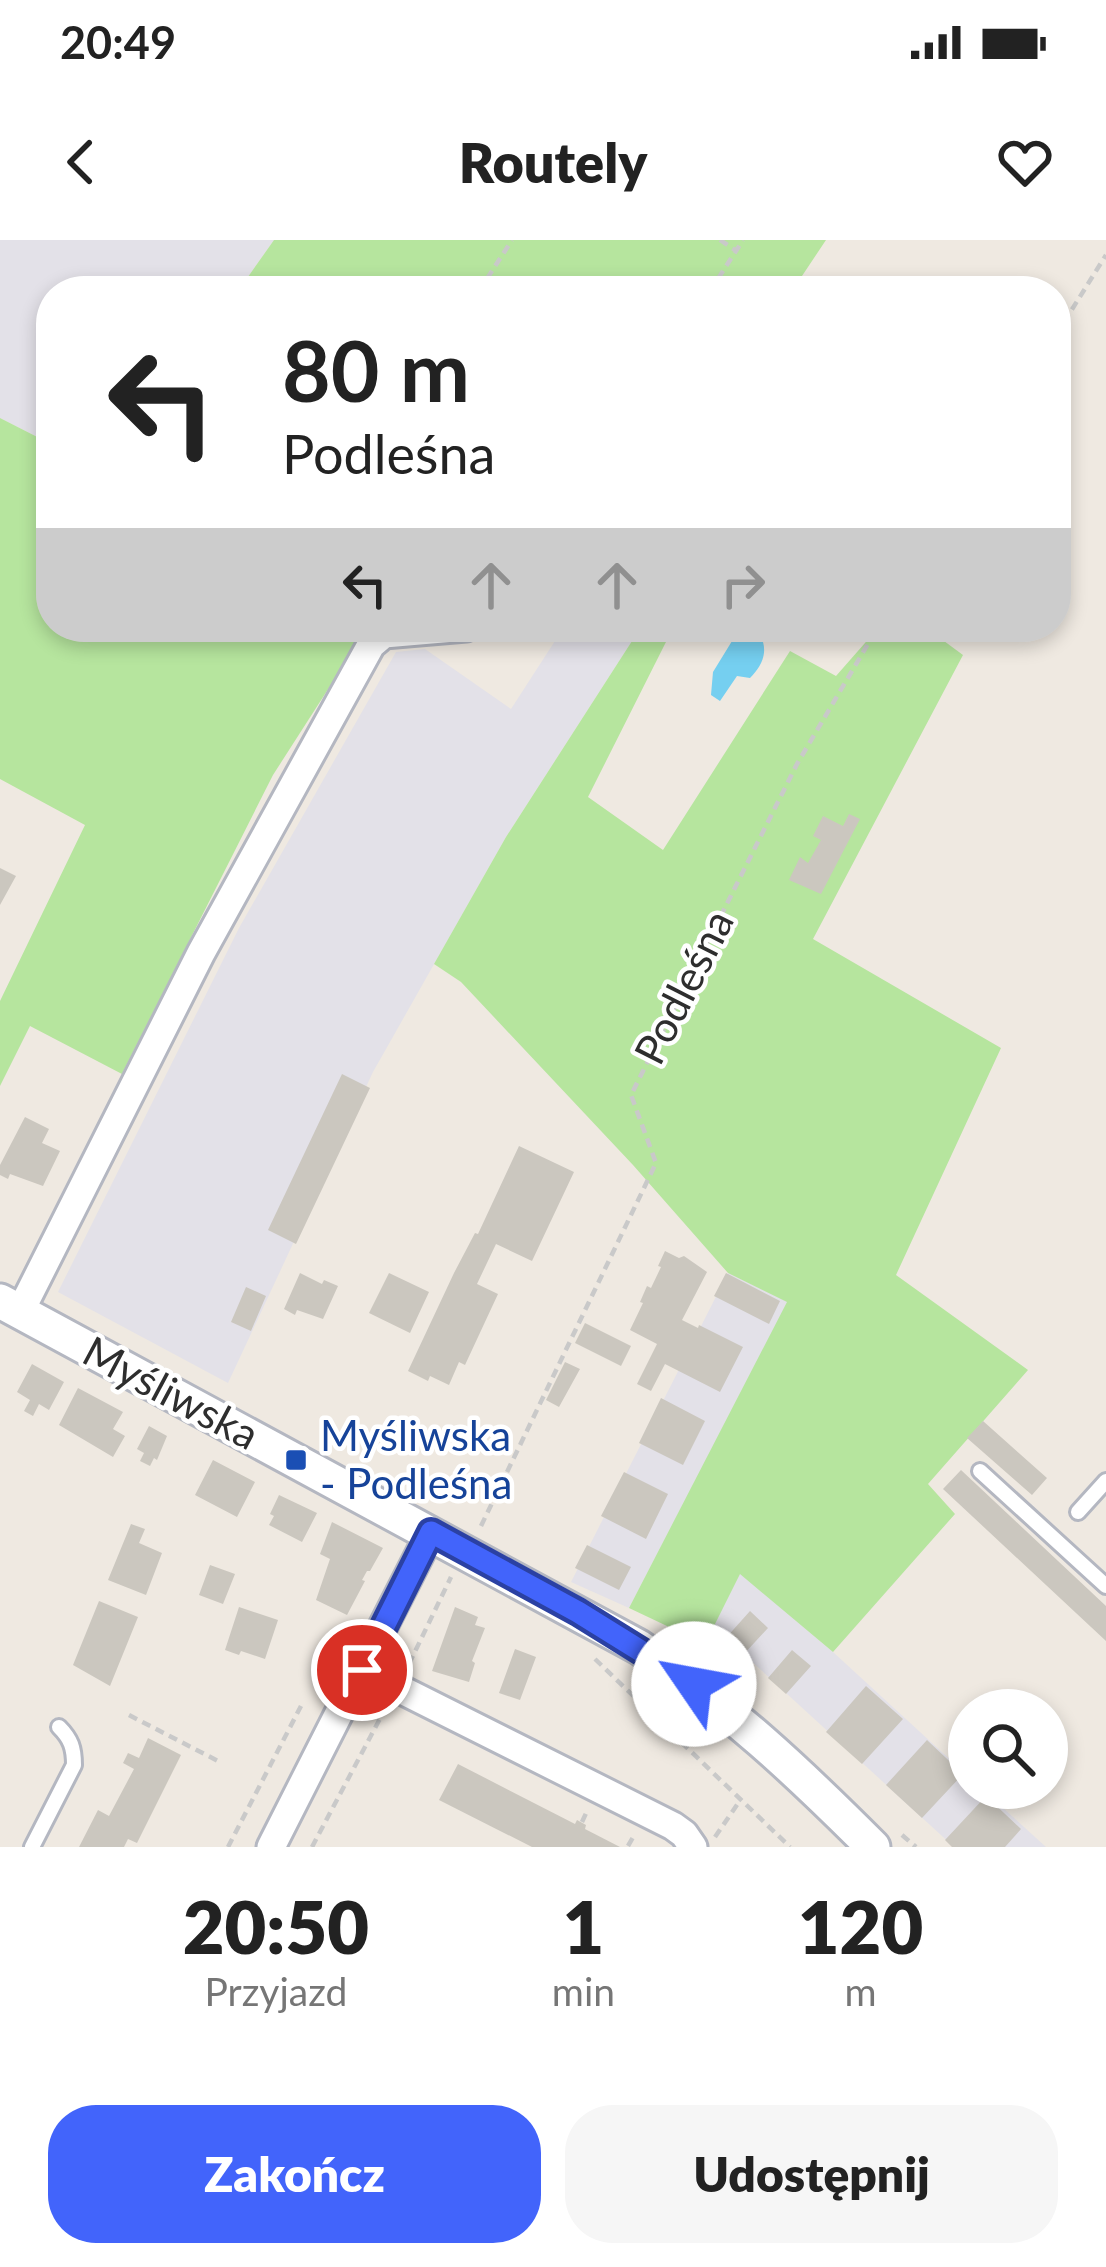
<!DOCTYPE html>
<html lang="pl">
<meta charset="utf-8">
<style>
body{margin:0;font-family:Lato,sans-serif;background:#f6f6f6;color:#222;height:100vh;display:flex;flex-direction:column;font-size:45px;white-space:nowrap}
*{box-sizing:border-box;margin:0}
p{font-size:39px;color:#767676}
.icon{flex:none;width:66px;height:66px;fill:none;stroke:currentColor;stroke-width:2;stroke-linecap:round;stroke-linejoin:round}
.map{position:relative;height:1607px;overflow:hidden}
.sheet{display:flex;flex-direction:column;background:#fff;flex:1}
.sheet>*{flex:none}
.guide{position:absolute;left:36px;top:36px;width:1035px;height:366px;border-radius:48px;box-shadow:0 6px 18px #0003;background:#fff;color:#222;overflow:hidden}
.tools{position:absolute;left:948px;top:1449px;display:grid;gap:24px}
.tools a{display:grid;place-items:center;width:120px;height:120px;border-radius:50%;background:#fff;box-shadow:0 6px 18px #0003;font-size:60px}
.pin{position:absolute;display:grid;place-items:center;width:102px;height:102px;color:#fff;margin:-51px;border:6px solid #fff;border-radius:50%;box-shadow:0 3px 12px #0007}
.me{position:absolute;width:132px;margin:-66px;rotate:303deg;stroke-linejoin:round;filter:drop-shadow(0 0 9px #0008)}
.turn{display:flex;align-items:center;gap:42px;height:252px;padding:0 48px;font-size:54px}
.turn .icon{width:156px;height:156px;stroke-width:2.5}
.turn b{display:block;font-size:84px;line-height:102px}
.lanes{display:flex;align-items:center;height:114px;padding:0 48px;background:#0003;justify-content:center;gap:60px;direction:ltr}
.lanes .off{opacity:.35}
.eta{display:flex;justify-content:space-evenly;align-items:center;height:204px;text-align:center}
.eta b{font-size:72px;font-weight:800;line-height:84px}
.primary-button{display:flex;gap:24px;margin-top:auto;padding:24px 48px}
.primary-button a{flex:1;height:138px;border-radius:48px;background:#4264fb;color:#fff;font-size:48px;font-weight:800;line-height:138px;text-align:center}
.primary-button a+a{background:#f6f6f6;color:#222}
.status{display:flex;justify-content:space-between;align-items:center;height:84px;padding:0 60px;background:#fff;direction:ltr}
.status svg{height:33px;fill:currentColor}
header{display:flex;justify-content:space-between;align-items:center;height:156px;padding:0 48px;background:#fff;font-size:54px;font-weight:800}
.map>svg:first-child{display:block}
.industrial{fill:#e3e1e8}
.green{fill:#b6e59e}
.water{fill:#75cff0}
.building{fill:#cbc7bf}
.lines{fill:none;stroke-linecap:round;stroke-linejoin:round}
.service-casing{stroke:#b4b7c1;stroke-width:20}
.minor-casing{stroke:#b4b7c1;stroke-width:33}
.tertiary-casing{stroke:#b4b7c1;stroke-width:39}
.path{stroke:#c9c9c9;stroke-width:4.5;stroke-dasharray:9 6;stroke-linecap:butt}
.service{stroke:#fff;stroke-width:14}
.minor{stroke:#fff;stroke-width:27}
.tertiary{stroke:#fff;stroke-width:33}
.route-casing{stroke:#2b41a3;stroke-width:30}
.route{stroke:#4264fb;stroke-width:21}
.transit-dot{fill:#1a4fb4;stroke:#fff;stroke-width:4.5}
.labels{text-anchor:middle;stroke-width:9;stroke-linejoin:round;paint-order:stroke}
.street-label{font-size:42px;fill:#2e2e2e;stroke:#fff}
.transit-label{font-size:42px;fill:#164399;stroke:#fff;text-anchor:start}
</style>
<div class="status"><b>20:49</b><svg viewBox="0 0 49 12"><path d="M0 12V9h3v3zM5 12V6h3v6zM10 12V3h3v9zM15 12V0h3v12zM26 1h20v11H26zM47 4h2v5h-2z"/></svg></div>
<header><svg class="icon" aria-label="back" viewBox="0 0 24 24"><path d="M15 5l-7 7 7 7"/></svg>Routely<svg class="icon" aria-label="heart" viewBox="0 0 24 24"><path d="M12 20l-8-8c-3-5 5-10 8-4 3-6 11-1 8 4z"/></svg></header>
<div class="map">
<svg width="1106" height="1607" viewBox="0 0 1106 1607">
<rect width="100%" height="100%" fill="#efe9e1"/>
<path class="industrial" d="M0,0H274L238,51H51V204L0,178Z
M564,387H641L506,597L373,832L228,1143L58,1052L239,688L396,412L425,409L511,469Z
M728,1033L788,1062L629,1368L571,1342Z
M740,1333L833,1412L969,1537V1548H981L1046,1607H954L713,1386Z"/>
<path class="green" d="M274,0H826L792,51H238Z
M0,178L51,204V387H368L273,535L122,834L30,786L0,846V761L85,585L0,539Z
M641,387H665L670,394L588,557L663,610L790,411L836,436L879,387H925L963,415L813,699L1001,808L896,1035L1028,1130L928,1244L955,1274L833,1412L740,1334L705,1404L629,1368L787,1062L728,1033L633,925L461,742L434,724L506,597Z"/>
<path class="water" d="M740,388L763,402C767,416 760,428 750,438L737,436L720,461L711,455L713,432Z"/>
<path class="building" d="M849,574L860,579L821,654L789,640L800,617L808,623L821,600L813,596L823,576L843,586Z
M0,628L16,636L0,665Z
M342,834L370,848L296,1004L268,990Z
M25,877L49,889L42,903L60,911L43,946L10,934L8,939L0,935V925Z
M519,906L574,932L532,1021L496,1004L477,1044L498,1054L465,1125L459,1122L449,1145L430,1136L428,1141L408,1131L454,1033L475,993L478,994Z
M665,1011L679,1018L684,1016L707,1032L682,1080L698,1088L699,1085L743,1107L720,1152L665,1124L651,1151L637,1144L657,1104L630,1090L643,1063L640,1062L647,1046L651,1048L661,1027L658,1026Z
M300,1033L322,1044L324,1040L338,1046L323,1079L297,1070L295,1075L284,1069Z
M389,1033L429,1052L410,1093L369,1073Z
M726,1033L780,1061L769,1084L714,1056Z
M246,1047L266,1056L251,1091L231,1082Z
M585,1083L631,1106L621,1126L575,1103Z
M565,1122L580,1129L559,1167L546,1160Z
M32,1124L64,1142L49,1170L39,1164L33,1176L24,1171L30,1160L17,1152Z
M78,1148L123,1172L113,1189L125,1196L113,1217L59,1185Z
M661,1158L705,1181L683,1225L639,1203Z
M983,1181L1047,1238L1032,1255L967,1198Z
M149,1186L167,1196L157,1220L154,1218L150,1226L140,1221L144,1213L137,1209Z
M213,1220L255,1242L237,1277L195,1255Z
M961,1230L1106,1366V1401L943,1249Z
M624,1232L668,1254L646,1299L601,1276Z
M279,1255L317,1273L302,1302L269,1285L274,1276L270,1274Z
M332,1282L383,1308L370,1331H367L362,1340L365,1341L347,1375L316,1360L330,1319L320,1314Z
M131,1284L145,1289L139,1303L162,1313L146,1355L108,1340Z
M587,1305L631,1327L619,1350L575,1328Z
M210,1325L235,1334L223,1364L199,1355Z
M99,1361L138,1377L110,1446L73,1425Z
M239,1367L278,1380L265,1419L241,1411L239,1415L225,1410Z
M455,1367L478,1377L475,1385L485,1388L472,1421L475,1423L469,1442L432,1431Z
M750,1371L768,1388L743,1415L725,1399Z
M515,1409L536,1417L520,1460L499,1453Z
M792,1410L811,1426L786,1454L768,1438Z
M866,1446L903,1479L862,1524L826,1492Z
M148,1498L181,1515L137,1603L128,1599L124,1607H79L98,1570L109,1576L134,1529L123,1523L128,1513L139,1518Z
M927,1500L963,1534L922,1578L886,1545Z
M458,1524L575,1584L577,1580L586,1585L585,1589L620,1607H532L439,1560Z
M986,1556L1021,1589L1005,1607H952L945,1600Z"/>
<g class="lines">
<defs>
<path id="service" d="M980,1231L1106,1346
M1078,1272L1106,1241
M32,1607L74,1525C74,1508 71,1499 59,1487"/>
<path id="minor" d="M20,1072L201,713L371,405L384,394L466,387
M362,1430L673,1586L684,1594L693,1607
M271,1607L431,1292"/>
<path id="tertiary" d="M0,1061L639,1407C728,1466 798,1532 873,1607"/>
</defs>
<use href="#service" class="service-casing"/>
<use href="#minor" class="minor-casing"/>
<use href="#tertiary" class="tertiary-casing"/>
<path class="path" d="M720,0L735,10
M479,51L512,0
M710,51L743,0
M1056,95L1106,15
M481,1286L656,923L631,855L797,524L878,387
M595,1419L790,1607
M409,1424L451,1337
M129,1475L218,1521
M582,1582L587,1571
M902,1595L916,1607
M715,1597L739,1562
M628,1606L635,1594
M228,1607L301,1466
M312,1607L384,1471"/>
<use href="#service" class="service"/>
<use href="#minor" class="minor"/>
<use href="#tertiary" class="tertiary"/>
</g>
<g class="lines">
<defs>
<path id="route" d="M362,1430L431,1292L578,1372L694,1444"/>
</defs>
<use href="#route" class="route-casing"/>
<use href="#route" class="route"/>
</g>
<rect class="transit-dot" x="284" y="1208" width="24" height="24" rx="6"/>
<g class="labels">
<g class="street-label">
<text transform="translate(684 747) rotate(-63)" y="15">Podleśna</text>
<text transform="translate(171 1153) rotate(28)" y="15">Myśliwska</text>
</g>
<g class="transit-label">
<text x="320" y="1211">Myśliwska<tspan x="320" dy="48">- Podleśna</tspan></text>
</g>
</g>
</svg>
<div class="tools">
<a><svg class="icon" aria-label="search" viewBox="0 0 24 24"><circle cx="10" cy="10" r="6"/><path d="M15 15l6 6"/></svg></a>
</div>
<div class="pin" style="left:362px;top:1430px;background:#d93025"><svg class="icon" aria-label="arrive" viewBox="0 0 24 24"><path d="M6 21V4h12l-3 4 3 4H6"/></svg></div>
<svg class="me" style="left:694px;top:1444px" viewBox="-20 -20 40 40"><circle r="19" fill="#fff"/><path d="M0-13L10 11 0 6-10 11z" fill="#4264fb"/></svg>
<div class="guide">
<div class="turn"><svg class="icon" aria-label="left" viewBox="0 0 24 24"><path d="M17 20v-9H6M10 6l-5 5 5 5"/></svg><div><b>80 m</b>Podleśna</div></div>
<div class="lanes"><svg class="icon" aria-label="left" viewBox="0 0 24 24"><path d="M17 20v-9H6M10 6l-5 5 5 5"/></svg><svg class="icon off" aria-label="ahead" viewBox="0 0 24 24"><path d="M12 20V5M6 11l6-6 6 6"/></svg><svg class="icon off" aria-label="ahead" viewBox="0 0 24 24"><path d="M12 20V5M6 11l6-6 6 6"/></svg><svg class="icon off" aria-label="right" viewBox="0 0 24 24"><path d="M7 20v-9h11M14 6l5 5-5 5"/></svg></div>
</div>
</div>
<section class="sheet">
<div class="eta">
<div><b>20:50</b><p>Przyjazd</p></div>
<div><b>1</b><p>min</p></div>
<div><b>120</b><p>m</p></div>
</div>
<div class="primary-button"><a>Zakończ</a><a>Udostępnij</a></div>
</section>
